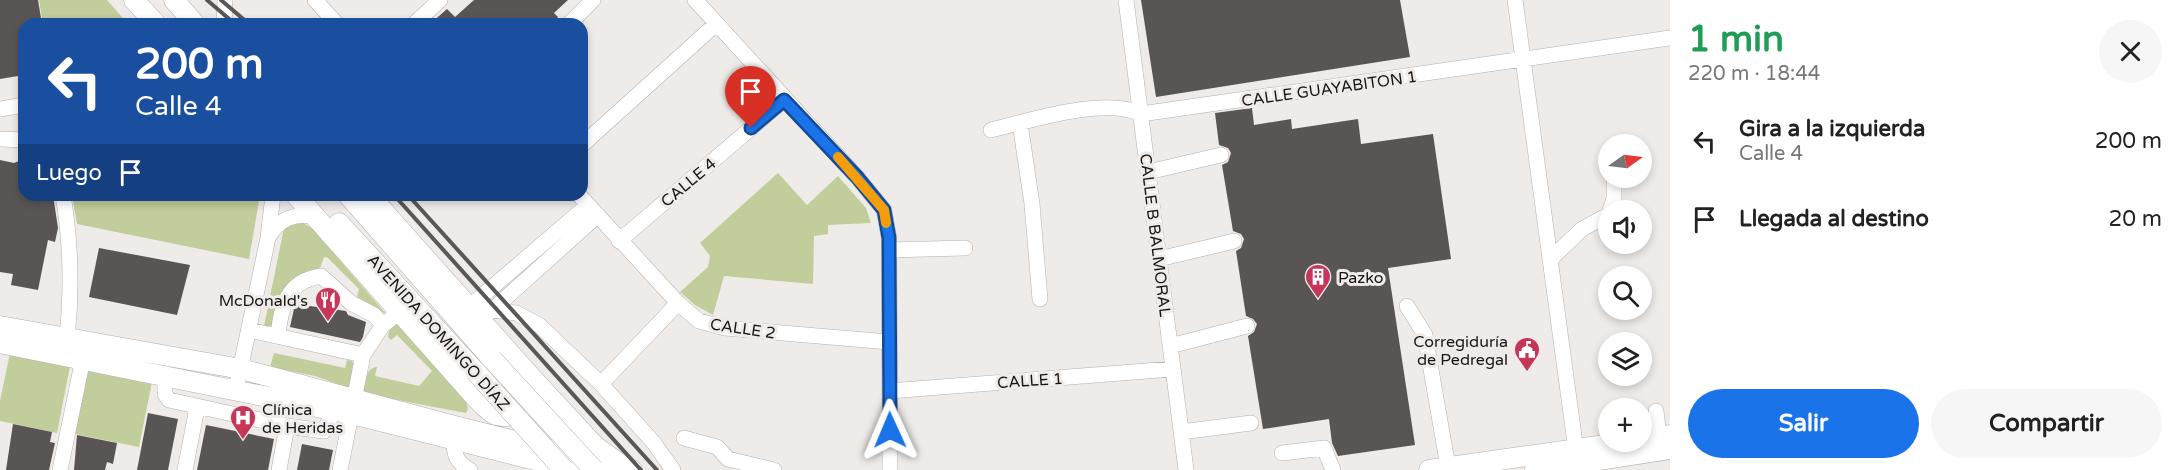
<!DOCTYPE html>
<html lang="es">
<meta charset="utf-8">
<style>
body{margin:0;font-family:"Varela Round",sans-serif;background:#f6f6f6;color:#222;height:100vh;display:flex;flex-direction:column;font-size:22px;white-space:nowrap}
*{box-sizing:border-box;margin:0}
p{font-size:20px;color:#767676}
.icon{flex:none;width:33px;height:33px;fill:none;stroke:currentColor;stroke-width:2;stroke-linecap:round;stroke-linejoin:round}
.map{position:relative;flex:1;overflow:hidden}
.sheet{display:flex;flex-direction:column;background:#fff;width:510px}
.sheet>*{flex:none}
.guide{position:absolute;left:18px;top:18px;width:570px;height:183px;border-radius:18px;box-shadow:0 3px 9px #0003;background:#1a4fa0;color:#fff;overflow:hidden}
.needle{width:39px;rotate:76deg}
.controls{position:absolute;left:1598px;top:134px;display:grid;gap:12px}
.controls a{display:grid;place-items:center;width:54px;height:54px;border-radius:50%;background:#fff;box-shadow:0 3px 9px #0003;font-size:30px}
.pin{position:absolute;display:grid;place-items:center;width:51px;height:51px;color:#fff;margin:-62px -26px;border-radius:50% 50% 50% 0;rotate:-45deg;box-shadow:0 0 6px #0007}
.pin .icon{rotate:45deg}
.me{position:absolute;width:66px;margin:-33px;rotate:359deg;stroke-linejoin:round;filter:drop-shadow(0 0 4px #0008)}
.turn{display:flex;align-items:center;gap:21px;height:126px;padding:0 18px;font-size:27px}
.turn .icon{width:78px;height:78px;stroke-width:2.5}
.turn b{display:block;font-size:42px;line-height:51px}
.then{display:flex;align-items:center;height:57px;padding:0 18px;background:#0003;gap:12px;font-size:22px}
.round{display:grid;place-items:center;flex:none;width:63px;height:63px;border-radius:32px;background:#f6f6f6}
.summary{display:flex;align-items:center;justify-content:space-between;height:102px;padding:0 18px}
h1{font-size:36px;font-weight:700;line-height:45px;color:#1e9e55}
.action{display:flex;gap:12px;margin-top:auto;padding:12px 18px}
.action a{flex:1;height:69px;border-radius:36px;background:#1a73e8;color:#fff;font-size:24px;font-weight:700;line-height:69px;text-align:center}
.action a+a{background:#f6f6f6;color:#222}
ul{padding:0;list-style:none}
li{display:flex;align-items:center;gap:18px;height:78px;padding:0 18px}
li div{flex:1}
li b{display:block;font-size:22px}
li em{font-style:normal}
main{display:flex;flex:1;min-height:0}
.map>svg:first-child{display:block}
.green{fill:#c1cd9a}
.building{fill:#5a5555}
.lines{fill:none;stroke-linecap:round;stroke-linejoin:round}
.minor-casing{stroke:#b3b0ad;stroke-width:16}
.major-casing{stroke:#b3b0ad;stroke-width:21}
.minor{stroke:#fff;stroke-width:15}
.major{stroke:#fff;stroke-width:20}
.rail{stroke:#5a5856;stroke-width:4}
.major-bridge-casing{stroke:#b3b0ad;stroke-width:21;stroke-linecap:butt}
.major-bridge{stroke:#fff;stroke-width:20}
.route-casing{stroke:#114b97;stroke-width:15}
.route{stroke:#1a73e8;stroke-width:10}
.slow{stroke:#f59e0b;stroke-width:10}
.labels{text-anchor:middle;stroke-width:6;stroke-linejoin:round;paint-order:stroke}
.street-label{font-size:16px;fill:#171615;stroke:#efebe8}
.poi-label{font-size:16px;fill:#171615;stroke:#efebe8;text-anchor:start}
</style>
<main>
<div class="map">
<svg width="1670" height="470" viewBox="0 0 1670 470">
<rect width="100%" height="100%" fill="#efebe8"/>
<path class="green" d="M39,0H107L128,24H43Z
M778,173L807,205L838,176L866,208L871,223L828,225V234L814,236L813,284L724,276L713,315L695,305L680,292L708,267L710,256L700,243Z
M72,195H260L249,259L77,224Z
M302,222L313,229L386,314L356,300L359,289L328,258L324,257L319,271L306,274L279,296L273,326H264L283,233L286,226Z
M396,322L466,400L468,409L466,413L366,394L363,389C366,379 366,368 377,367L375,376L419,386L432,371L397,335L391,340L388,337L389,331Z
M10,353L70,366L57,433L0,421V401Z
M274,353L345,368L347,360L352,361L354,365L349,388L315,376L270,367Z
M86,369L152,382L139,447L75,434Z"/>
<path class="building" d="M0,0H38L42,24H24V75L0,79Z
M474,0H568L554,13L558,17L551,24H430L447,9L455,17Z
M1141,0H1400L1410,57L1156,97Z
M1252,108L1254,125L1291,119L1292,129L1358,119L1361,144L1433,134L1451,259L1388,268L1415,445L1338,456L1332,443L1329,419L1263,429L1248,336L1254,332L1257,324L1253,319L1246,316L1236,251L1241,248L1244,239L1241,234L1233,231L1222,165L1228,162L1231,153L1228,148L1219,145L1215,113Z
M24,159V195H53L58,228L55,242L48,240L38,290L11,285L13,274L0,272V160L14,163Z
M99,248L190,265L177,315L89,297Z
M295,304L346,311L348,315L366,322L363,337L360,342L290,327Z
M148,413L178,419L168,470H137Z
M13,424L52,432L50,442L55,443L49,470H6Z
M206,425L274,439L268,470H197Z
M77,435L117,443L113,464L107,462L105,470H74Z
M302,444L333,450L329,470H297Z"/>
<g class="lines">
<defs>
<path id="minor" d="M315,0L337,24
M695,0L857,177L884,210L889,238L890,470
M1126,0L1186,470
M1515,0L1577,458
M224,24L225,0
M414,24L440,0
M569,24L593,0
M0,109L24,105
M1020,123L1032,204L1040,299
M991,130C1029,121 1105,96 1141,114L1670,38
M0,139L24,140
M582,145L716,24
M1148,172L1221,155
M63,195C71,243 72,291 67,339
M579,195L678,303L699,321L725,328L889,342
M1610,210L1614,199V177
M268,238C279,219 294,212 316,217
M619,241L784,100
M889,250L965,248
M1159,259L1234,241
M1551,259L1582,229L1608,215
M1407,306L1425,335L1448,467
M469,307L516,313L539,325L601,384L654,443L673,470
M469,307L588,205
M490,312L598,215
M249,330L363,355
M278,335C281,306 287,281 321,276L351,303L374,315L383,325
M1170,346L1247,326
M165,374V394L169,400L287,426
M601,384L678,303
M236,389L268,238L273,195
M889,391L1172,369
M1656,411L1659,437
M1181,432L1251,423
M684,438L717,447L728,459L774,470
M454,442C454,455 457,463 470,470
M1282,453L1324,448L1333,470
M60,470L85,349
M185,470L197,408
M279,470L287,426L324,431L334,410
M340,470L363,355L383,325L400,312"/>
<path id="major" d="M134,0L156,24
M174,0L195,24
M296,195L477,399C482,404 489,412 496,415C517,421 531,401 531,383
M348,195L492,359
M369,195L531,377L595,446L620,464
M339,223L475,371
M0,326L241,369L458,427L632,470
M0,343L352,414L571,469
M1641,440L1670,435
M1429,470L1633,441
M1535,470L1670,449"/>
</defs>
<use href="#minor" class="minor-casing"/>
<use href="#major" class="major-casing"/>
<use href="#minor" class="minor"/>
<use href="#major" class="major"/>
<path class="rail" d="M207,0L235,24
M221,0L249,24
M394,195L641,470
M408,195L657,470"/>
<defs>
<path id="major-bridge" d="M492,359L594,470
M475,371L564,470"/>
</defs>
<use href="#major-bridge" class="major-bridge-casing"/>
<use href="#major-bridge" class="major-bridge"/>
</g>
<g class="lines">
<defs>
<path id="route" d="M751,128L784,100L857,177L884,210L889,238L890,430"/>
</defs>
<use href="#route" class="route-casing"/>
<use href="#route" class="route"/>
<path class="slow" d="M838,157L884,210L886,223"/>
</g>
<defs>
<symbol id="building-pin" viewBox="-11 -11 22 30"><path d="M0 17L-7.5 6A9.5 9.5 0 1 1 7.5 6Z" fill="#c63659" stroke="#efebe8"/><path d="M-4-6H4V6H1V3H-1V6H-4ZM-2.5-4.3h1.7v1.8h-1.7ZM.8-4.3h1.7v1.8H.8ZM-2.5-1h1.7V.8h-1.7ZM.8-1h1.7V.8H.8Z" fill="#fff"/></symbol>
<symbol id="restaurant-pin" viewBox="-11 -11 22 30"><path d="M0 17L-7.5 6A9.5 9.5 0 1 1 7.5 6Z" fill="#c63659" stroke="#efebe8"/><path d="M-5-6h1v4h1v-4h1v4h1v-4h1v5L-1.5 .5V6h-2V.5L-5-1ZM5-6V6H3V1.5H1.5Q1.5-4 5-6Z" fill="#fff"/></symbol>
<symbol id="civic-pin" viewBox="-11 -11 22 30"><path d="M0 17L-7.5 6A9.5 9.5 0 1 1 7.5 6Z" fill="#c63659" stroke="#efebe8"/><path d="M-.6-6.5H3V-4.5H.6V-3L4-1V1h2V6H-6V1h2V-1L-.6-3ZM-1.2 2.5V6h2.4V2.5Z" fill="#fff"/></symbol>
<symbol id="hospital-pin" viewBox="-11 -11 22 30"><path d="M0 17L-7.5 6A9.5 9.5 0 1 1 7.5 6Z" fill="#c63659" stroke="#efebe8"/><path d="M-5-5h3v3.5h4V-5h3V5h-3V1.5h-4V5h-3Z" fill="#fff"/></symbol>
</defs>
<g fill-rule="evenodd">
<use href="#building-pin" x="1303" y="262" width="30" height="40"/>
<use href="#restaurant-pin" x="313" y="285" width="30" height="40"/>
<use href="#civic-pin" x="1512" y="335" width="30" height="40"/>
<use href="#hospital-pin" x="228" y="403" width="30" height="40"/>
</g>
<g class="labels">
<g class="street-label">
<text transform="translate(1329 88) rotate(-8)" y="6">CALLE GUAYABITON 1</text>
<text transform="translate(688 182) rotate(-40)" y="6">CALLE 4</text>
<text transform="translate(1156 235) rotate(83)" y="6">CALLE B BALMORAL</text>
<text transform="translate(743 328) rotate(8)" y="6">CALLE 2</text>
<text transform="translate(439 332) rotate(48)" y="6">AVENIDA DOMINGO DÍAZ</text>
<text transform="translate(1030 380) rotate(-4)" y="6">CALLE 1</text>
</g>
<g class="poi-label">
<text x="1338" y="283">Pazko</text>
<text x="308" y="306" text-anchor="end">McDonald's</text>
<text x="1508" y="347" text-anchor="end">Corregiduría<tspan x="1508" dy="18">de Pedregal</tspan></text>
<text x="262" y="415">Clínica<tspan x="262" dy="18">de Heridas</tspan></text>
</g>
</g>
</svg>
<div class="controls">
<a><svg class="needle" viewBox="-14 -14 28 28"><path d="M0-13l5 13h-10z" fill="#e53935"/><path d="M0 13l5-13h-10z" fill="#767676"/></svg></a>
<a><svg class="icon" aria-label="sound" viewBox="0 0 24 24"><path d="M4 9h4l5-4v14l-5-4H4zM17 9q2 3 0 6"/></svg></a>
<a><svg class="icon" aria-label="search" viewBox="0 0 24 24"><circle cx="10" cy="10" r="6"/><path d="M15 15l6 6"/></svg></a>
<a><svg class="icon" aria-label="layers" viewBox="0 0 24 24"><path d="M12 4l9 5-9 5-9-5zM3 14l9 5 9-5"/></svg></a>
<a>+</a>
</div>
<div class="pin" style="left:751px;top:128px;background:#d93025"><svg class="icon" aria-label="arrive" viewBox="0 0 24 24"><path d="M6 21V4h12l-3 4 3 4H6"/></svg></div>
<svg class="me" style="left:890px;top:430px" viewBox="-20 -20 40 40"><path d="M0-17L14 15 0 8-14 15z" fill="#1a73e8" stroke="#fff" stroke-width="4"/></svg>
<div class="guide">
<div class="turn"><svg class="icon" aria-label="left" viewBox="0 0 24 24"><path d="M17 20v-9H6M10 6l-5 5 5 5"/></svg><div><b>200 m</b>Calle 4</div></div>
<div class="then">Luego<svg class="icon" aria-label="arrive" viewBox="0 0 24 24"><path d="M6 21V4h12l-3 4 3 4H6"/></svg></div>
</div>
</div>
<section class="sheet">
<div class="summary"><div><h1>1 min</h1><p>220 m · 18:44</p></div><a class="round"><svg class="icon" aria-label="close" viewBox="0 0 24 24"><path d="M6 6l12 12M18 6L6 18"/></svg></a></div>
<ul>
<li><svg class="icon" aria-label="left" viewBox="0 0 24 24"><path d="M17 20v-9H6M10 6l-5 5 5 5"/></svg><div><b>Gira a la izquierda</b><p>Calle 4</p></div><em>200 m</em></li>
<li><svg class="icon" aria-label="arrive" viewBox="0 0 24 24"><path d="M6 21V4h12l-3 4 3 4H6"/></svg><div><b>Llegada al destino</b></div><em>20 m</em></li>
</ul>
<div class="action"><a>Salir</a><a>Compartir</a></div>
</section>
</main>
